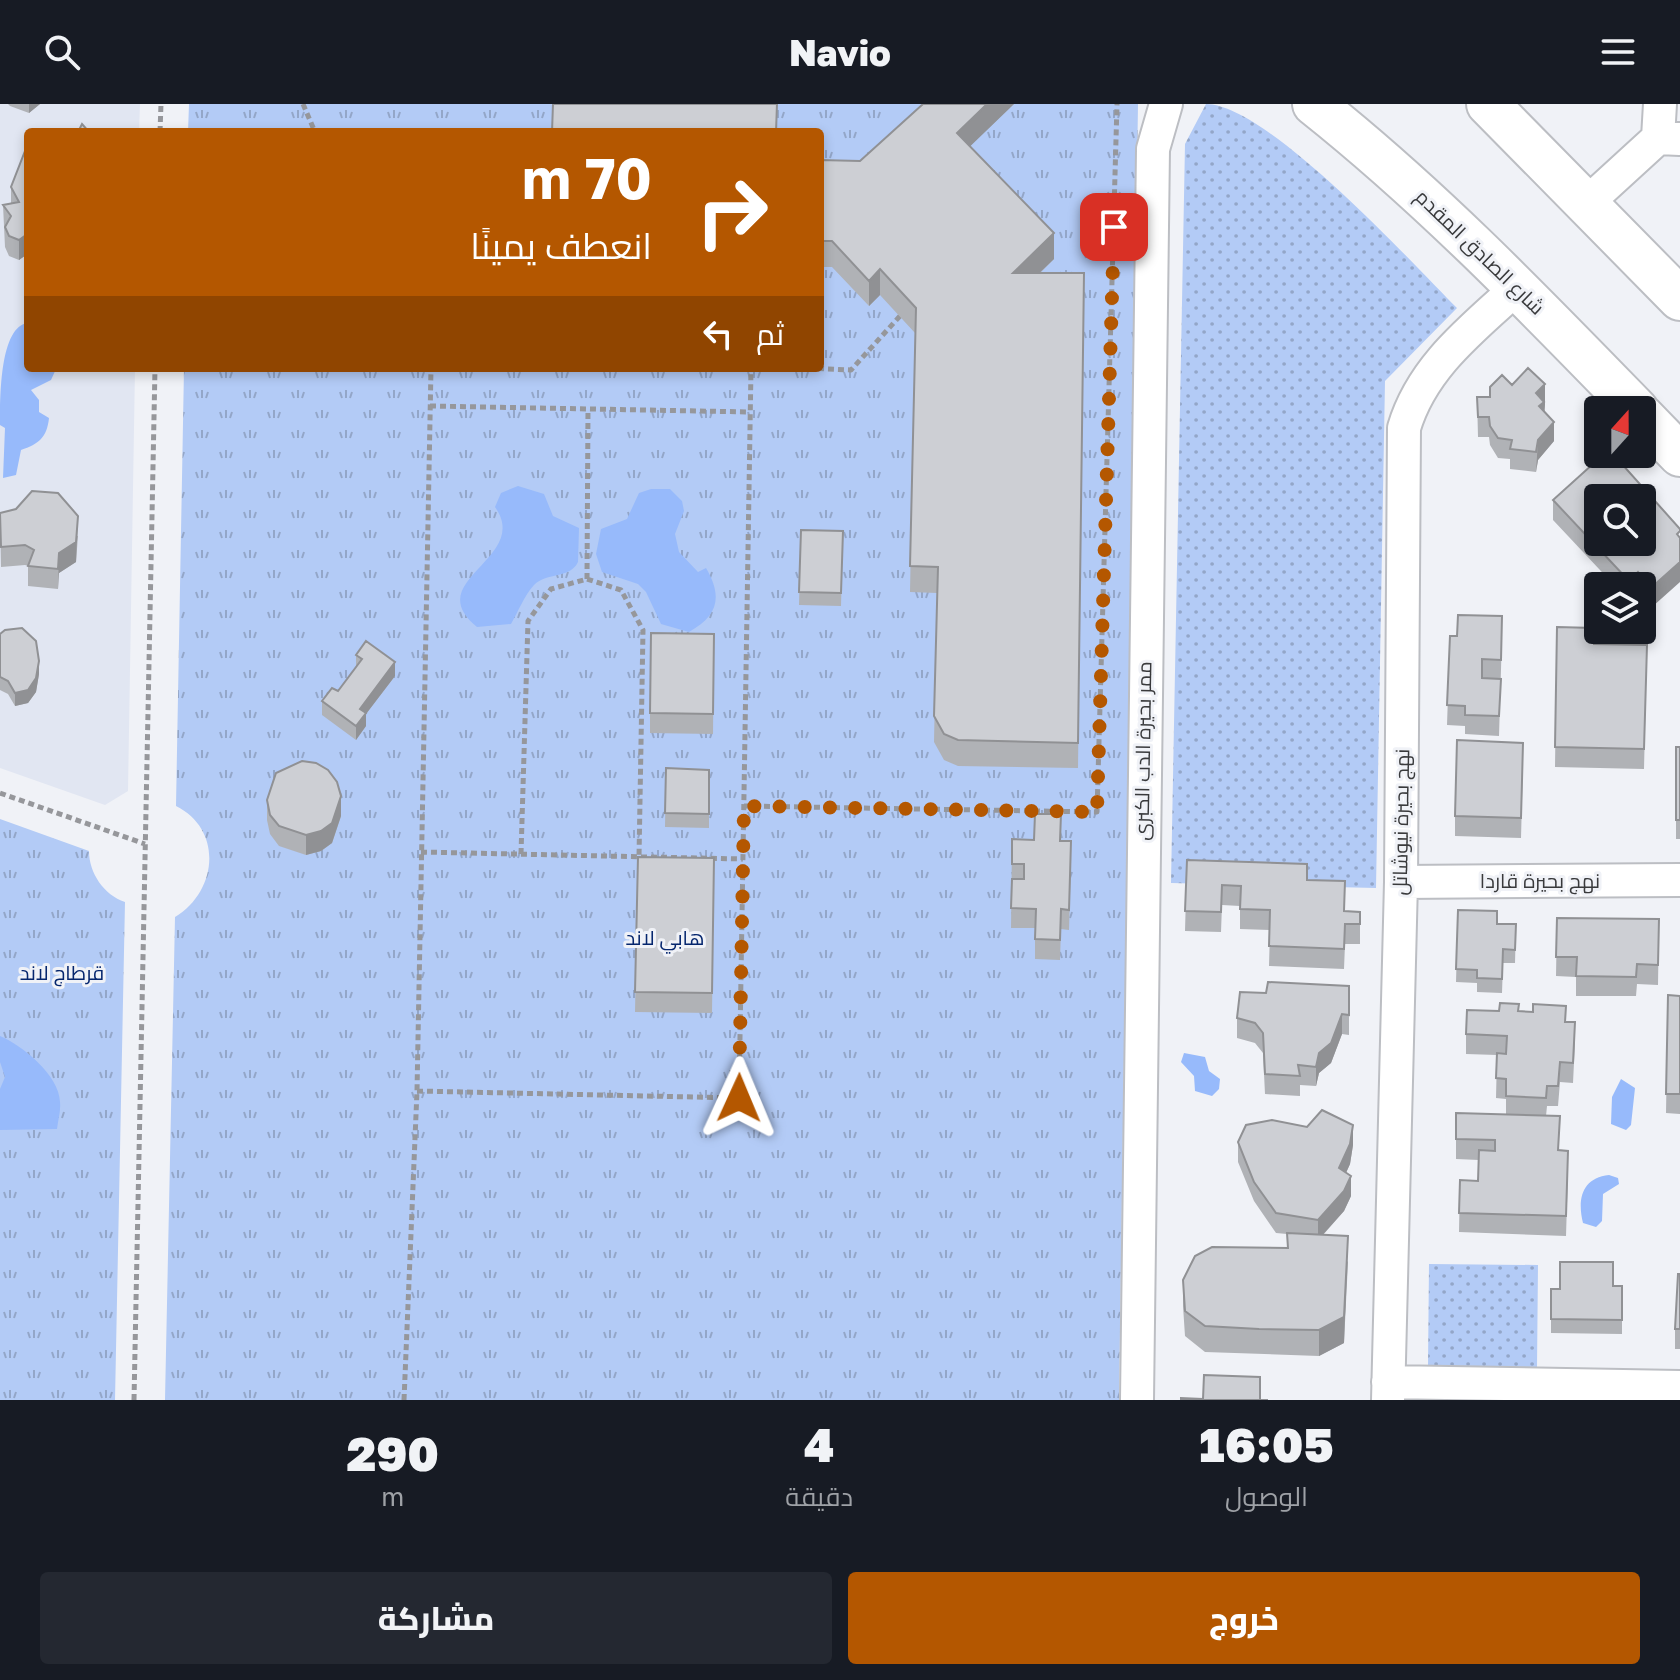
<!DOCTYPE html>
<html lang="ar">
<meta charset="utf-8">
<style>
body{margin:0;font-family:"Golos Text",Cairo,sans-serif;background:#242831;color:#f1f3f6;direction:rtl;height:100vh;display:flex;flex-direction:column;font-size:30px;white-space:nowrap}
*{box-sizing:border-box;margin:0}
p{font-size:26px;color:#9ea1a6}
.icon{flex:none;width:44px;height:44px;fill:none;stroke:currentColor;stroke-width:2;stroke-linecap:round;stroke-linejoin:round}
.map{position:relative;height:1296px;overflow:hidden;direction:ltr}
.drawer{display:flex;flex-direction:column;background:#171b24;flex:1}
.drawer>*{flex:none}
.hud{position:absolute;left:24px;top:24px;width:800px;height:244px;border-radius:8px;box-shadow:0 4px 12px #0003;direction:rtl;background:#b45700;color:#fff;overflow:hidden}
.needle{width:52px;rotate:21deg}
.buttons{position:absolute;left:1584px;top:292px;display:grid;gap:16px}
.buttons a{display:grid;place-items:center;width:72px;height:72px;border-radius:8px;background:#171b24;box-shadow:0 4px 12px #0003;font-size:40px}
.pin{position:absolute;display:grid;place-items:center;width:68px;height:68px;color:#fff;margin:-34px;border-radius:16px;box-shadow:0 4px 12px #0006}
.me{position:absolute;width:88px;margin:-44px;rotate:1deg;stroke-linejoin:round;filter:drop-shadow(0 0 6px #0008)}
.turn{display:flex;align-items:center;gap:28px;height:168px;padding:0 40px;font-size:36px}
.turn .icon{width:104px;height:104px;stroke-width:2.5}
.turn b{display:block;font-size:56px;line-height:68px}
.then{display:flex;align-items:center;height:76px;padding:0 40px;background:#0003;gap:16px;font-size:30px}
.eta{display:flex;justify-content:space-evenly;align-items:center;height:136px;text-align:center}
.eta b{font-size:48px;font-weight:800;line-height:56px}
.primary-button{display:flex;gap:16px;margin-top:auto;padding:16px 40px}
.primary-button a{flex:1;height:92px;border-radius:8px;background:#b45700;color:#fff;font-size:32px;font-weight:800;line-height:92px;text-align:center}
.primary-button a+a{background:#242831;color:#f1f3f6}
header{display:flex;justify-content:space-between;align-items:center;height:104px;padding:0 40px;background:#171b24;font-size:36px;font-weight:800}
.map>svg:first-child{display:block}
.built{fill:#e1e6f2}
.grass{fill:url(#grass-dots)}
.park{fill:url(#park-tufts)}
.water{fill:#97bafb}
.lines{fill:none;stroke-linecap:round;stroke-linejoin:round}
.minor-casing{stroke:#bcbec3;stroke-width:36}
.major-casing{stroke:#bcbec3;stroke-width:46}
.path{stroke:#96979b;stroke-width:5;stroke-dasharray:6 4;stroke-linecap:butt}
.minor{stroke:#fff;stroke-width:32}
.major{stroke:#fff;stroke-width:42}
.wall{fill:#b0b2b6}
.shaded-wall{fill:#909194}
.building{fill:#cdcfd4;stroke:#909194;stroke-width:2;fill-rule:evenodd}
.route{stroke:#b45700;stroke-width:14;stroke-dasharray:0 25.2}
.labels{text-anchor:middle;stroke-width:6;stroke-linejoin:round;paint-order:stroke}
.street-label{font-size:20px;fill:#393a3c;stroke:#f0f2f7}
.park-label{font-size:20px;fill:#05266e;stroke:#f0f2f7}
</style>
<header><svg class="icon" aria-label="menu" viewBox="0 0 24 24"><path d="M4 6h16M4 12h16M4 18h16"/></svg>Navio<svg class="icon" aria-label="search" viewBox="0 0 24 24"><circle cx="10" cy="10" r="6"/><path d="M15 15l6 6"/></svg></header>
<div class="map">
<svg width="1680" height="1296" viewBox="0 0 1680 1296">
<defs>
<pattern id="grass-dots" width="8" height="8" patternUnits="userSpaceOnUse" patternTransform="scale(2)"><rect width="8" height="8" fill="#b3cbf6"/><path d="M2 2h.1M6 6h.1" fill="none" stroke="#93a6c8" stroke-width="1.8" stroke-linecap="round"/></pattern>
<pattern id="park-tufts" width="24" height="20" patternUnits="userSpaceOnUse" patternTransform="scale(2)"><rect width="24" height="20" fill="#b3cbf6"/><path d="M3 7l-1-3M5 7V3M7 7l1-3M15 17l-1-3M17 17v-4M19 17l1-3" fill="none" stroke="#93a6c8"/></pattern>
</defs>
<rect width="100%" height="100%" fill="#f0f2f7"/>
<path class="built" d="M0,0H140L139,28H28V264H135L128,687L105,701L0,664Z"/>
<path class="grass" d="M1206,0C1267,0 1411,158 1457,204L1385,277L1376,784L1171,779L1185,40Z
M1429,1160L1538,1161L1537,1264L1428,1262Z"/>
<path class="park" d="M189,0H1138L1119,1296H165L175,813C217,788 224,726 176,702L184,264H820V28H188Z
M0,715L89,747C89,769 104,791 125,798L115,1296H0Z"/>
<path class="water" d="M28,219V264L56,265L51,276L31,286L39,296V308L49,314C47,333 39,340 21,346L16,371L3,374L5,324L0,321C0,292 0,222 28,219Z
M518,382L544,390L553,412L579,424L578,458C570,475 547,468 534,481C524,492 518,508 511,520L477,523C419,476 532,455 495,403L501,389Z
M651,385H670L682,397L684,407L675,430L679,448L698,468L706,464C723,493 718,512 689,528L661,520L646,488L638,480L602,468L596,450L601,425L627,415L639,389Z
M0,932C23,942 59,971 60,998C61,1007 58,1016 57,1025L0,1026V985L5,973L0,958Z
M1184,949L1205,953L1209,967L1220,975L1219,985L1212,992L1195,987L1194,972L1181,958Z
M1621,975L1635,984L1631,1021L1626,1026L1611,1020L1612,993Z
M1609,1071L1618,1074L1619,1080L1603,1090L1602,1117L1596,1123L1583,1119C1577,1095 1582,1074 1609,1071Z"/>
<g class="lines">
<defs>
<path id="minor" d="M1658,34L1660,0
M1588,98L1658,34L1680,35
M1401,778L1680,776
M1388,1278L1680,1283
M1137,1296L1153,45L1166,0
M1388,1296L1401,778L1404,324C1422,263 1472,225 1518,183"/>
<path id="major" d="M1314,0C1431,93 1533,199 1637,306
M1488,0L1680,195
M1642,312L1680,351"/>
</defs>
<use href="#minor" class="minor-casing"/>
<use href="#major" class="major-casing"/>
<path class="path" d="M303,0L315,28
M160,28L161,0
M808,264L851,266L900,212
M430,302L750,308
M587,475L588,305
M0,689L145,740
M744,702L1097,708L1117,0
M421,748L743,755
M521,750L528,517L551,485L587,475L621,486L643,526L639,753
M417,987L739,994L751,264
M134,1296L155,264
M404,1296L417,987L431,264"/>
<use href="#minor" class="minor"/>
<use href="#major" class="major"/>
</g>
<path class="wall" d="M8,0H40L29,9L10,2Z
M923,0H1014L970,42L1054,155L1040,169H1084L1078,664L958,662L944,656L934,638L937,489L910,488L915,229L880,191L869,202L832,163H820V56L860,57Z
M28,46V153L26,151L19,156L9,152L5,143L3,101L11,100V83Z
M1512,281L1545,300L1544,307L1554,337L1538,356L1536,368L1510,365V355L1498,354L1490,341L1489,333H1478L1477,293H1490Z
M1553,396L1680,425L1652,503L1642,492V482H1615L1553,416Z
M0,409L78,432L76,458L59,469L58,485L28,482V462L25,461L1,463Z
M801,426L843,427L841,502L799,501Z
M1557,523L1594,540L1647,541L1644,665L1555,663Z
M0,530L39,570L36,588L28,599L15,602L8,590L0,586Z
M714,530L713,630L650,629V609Z
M1450,532H1502L1499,632L1465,630V622L1447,621Z
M356,551L395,572L366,610V622L356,636L322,611V597L338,587L356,563Z
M1676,643H1680V735H1676Z
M1523,659L1521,734L1455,732V712Z
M666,664L709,666V724L665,723Z
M267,696L341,712L332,739L321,747L306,751L279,742L270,730L267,716Z
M1012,735L1061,737L1071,757L1069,826L1061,825L1060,856L1035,855V824H1011Z
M638,753L714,754L712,909L635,908Z
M1187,756L1307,776L1345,807L1360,808V840H1345L1344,865L1269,862L1270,826L1240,825V802L1222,801L1221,828L1185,827Z
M1458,806L1497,820H1516L1515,859H1503L1502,889L1477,888V879L1456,878Z
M1557,814L1659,815L1658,881L1637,880L1636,892H1576V873L1556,872Z
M1349,882V931L1342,930L1331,959L1319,969L1316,982L1300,981V992L1265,990L1263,949L1255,939L1237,934V914L1266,889Z
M1668,891L1680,892V1010L1666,1009Z
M1499,907H1519L1566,918L1575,938L1573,979L1560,978L1558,1002H1547L1546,1012L1568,1067L1566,1132L1459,1128L1460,1076L1478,1077L1479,1056L1456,1055V1009L1506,1011V995L1496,994L1497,951L1466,950V930Z
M1238,1038L1353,1041L1350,1060L1346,1069L1351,1092L1344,1107L1323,1131L1348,1158L1344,1239L1319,1252L1205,1248L1185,1232L1183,1202V1176L1287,1144V1130L1276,1129L1254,1097L1238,1058Z
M1680,1170V1245H1675V1225Z
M1622,1182V1230L1551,1229V1185Z"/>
<path class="shaded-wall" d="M29,0H40L29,9Z
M987,0H1014L957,55V29Z
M1054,129V155L1013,194V169Z
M26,131V151L19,156V136Z
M880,165V191L869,202V177Z
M1545,280V300L1544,317L1536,289Z
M1554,318V337L1538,356L1536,368L1538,336Z
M78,412L76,458L59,469L58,485L59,449Z
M1680,458V478L1652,503V483Z
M1638,468V482H1629V477Z
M39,557V570L36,588L28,599L15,602V589Z
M395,558V572L366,610V622L356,636V622L360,605Z
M341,692V712L332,739L321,747L306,751V731Z
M1342,910V930L1331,959L1319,969L1316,982V963L1319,949Z
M1353,1021V1041L1350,1060L1339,1084V1064Z
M1351,1072V1092L1344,1107L1318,1136V1116Z
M1348,1132L1344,1239L1319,1252V1226Z"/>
<path class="building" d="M553,0H777L776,28H552Z
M923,0H987L957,29L1054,129L1013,169H1084L1078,639L958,636L944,630L934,612L938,463L910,462L916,204L880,165L869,177L832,137H820V56L860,57Z
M82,20L89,28H78Z
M28,46V133L26,131L19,136L9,132L5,123L11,112L3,101L19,98L11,83L25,47Z
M1528,264L1545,280L1536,289L1544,298L1539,302L1554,318L1538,336L1536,348L1510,345L1512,336L1498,334L1490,322L1489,313H1478L1477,293H1490V283L1502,271L1512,281Z
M1604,350H1613L1680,425V427L1677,430L1680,434V458L1652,483L1638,468L1629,477L1553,396ZM1598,394H1642V438H1598Z
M32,387L58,389L78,412L76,438L59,449L58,465L28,462L34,446L25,441L1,443L0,409L16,405Z
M801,426L843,427L841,489L799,488Z
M1458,511L1502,512L1501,556L1482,555V574L1501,575L1499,612L1465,611V602L1447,601L1450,532H1457Z
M1557,523L1594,524V540L1647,541L1644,645L1555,643Z
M22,524L36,537L39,557L36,574L28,586L15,589L8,577L0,573V530L5,526Z
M651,529L714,530L713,610L650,609Z
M366,537L395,558L360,605L366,609L356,622L322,597L332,584L338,587L362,555L356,551Z
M1457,636L1523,639L1521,714L1455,712Z
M1676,643H1680V716H1676Z
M302,657L316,659L328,666L337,678L341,692L332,719L321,727L306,731L279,722L270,711L267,696L276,669Z
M666,664L709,666V710L665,709Z
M1035,710H1061L1060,737H1071L1069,806L1061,805L1060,836L1035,835L1036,805L1011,804L1012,775H1024V760H1012V735L1034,736Z
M638,753L714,754L712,889L635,888Z
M1187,756L1307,760V776L1345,777L1344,807L1360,808V820H1345L1344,845L1269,842L1270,806L1240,805L1241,782L1222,781L1221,808L1185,807Z
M1458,806L1497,807V820H1516L1515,846L1503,845L1502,875L1477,874V866L1456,865Z
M1557,814L1659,815L1658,861L1637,860L1636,873L1576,872L1577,853H1556Z
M1268,878L1349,882V911L1342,910L1331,939L1319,949L1316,963L1298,961L1300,972L1265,970L1263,929L1255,919L1237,914L1240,888L1266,889Z
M1668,891L1680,892V990H1666Z
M1500,899L1519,900L1518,907L1533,908V900L1566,902L1565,918H1575L1573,959L1560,958L1558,982H1547L1546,994L1506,992V975L1496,974L1497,949L1506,950L1507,932L1466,930L1467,906L1499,907Z
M1322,1006L1353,1021L1350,1040L1339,1064L1351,1072L1344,1087L1318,1116L1276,1109L1254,1078L1238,1038L1246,1021L1272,1016L1307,1023Z
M1456,1009L1560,1012L1558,1046L1568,1047L1566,1112L1459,1109L1460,1076L1478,1077L1479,1046L1495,1047V1036L1456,1035Z
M1287,1129L1348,1132L1344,1213L1319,1226L1259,1225L1205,1222L1185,1207L1183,1176L1195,1152L1212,1143L1288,1144Z
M1560,1158H1613V1182H1622V1216L1551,1215V1185H1560Z
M1678,1170H1680V1225H1675Z
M1204,1271L1260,1273V1296H1268H1181V1294L1203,1295Z"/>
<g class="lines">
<path class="route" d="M739,994L744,702L1097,708L1114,123"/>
</g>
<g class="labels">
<g class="street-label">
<text transform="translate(1480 148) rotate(44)" y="7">شارع الصادق المقدم</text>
<text transform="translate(1143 647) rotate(-89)" y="7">ممر بحيرة الدب الكبرى</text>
<text transform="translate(1401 718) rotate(-89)" y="7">نهج بحيرة نيوشاتل</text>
<text x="1540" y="784">نهج بحيرة قاردا</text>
</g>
<g class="park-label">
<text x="665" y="841">هابي لاند</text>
<text x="62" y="876">قرطاج لاند</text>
</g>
</g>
</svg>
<div class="buttons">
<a><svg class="needle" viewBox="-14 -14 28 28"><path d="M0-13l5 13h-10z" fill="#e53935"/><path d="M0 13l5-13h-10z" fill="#9ea1a6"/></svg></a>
<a><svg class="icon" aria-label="search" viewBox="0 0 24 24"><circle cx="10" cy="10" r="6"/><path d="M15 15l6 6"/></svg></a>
<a><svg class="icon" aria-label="layers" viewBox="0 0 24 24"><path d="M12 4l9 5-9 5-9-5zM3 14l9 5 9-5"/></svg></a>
</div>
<div class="pin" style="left:1114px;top:123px;background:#d93025"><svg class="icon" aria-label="arrive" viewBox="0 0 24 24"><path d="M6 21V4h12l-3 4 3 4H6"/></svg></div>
<svg class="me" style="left:739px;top:994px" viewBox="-20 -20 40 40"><path d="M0-17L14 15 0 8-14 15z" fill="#b45700" stroke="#fff" stroke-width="4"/></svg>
<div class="hud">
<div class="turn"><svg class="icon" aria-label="right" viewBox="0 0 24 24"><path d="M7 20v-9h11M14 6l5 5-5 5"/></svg><div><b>70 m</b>انعطف يمينًا</div></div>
<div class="then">ثم<svg class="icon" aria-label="left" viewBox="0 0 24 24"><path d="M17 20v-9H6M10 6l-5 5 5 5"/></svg></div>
</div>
</div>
<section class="drawer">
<div class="eta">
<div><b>16:05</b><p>الوصول</p></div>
<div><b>4</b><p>دقيقة</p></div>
<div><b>290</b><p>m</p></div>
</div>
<div class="primary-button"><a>خروج</a><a>مشاركة</a></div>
</section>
